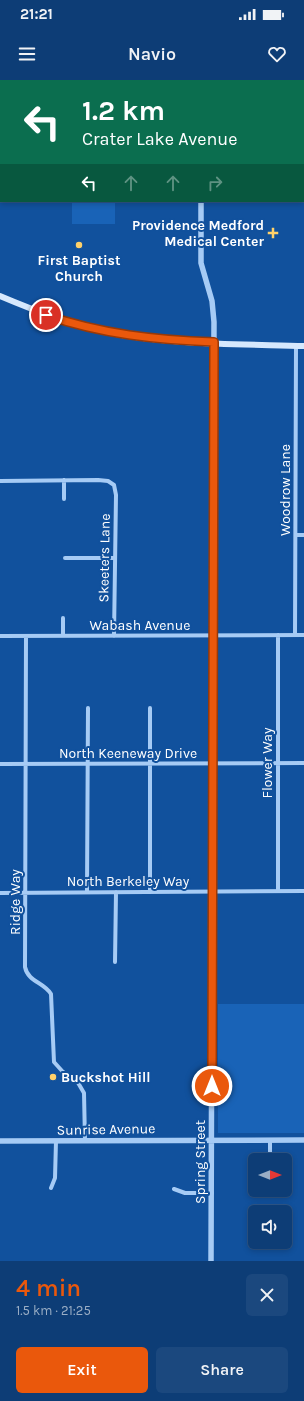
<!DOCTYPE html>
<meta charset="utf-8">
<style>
body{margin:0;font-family:Karla,sans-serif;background:#1b487e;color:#f1f3f6;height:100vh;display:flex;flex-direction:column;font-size:15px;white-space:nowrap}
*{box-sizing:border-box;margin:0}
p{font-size:13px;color:#9aaec5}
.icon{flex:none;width:22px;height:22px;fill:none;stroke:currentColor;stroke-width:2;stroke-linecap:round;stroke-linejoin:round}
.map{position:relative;height:1181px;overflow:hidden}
.drawer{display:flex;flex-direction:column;background:#0d3d76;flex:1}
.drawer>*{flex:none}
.guide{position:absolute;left:0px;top:0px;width:304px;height:122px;box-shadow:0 2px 6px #0003,0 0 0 1px #2d5688;background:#0b6e4f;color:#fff;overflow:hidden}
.needle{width:26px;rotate:90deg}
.tools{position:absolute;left:248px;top:1073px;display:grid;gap:8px}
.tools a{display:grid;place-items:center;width:44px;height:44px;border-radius:6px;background:#0d3d76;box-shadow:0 2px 6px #0003,0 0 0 1px #2d5688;font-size:20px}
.pin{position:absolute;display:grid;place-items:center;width:34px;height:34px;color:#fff;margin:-17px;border:2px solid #fff;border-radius:50%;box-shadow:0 1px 4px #0007}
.me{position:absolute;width:44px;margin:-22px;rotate:0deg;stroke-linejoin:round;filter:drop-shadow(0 0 3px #0008)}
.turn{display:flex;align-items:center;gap:14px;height:84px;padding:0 16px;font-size:18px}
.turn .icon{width:52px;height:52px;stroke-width:2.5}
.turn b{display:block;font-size:28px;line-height:34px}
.lanes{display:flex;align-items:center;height:38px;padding:0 16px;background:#0003;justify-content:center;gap:20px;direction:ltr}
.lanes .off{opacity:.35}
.round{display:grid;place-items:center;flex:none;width:42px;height:42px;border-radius:6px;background:#1b487e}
.headline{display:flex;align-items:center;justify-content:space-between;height:68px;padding:0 16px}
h1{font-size:24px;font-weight:600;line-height:30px;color:#ea580c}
.primary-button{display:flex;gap:8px;margin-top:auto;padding:8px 16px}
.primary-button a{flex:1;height:46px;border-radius:6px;background:#ea580c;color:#fff;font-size:16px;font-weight:600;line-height:46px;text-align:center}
.primary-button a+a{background:#1b487e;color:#f1f3f6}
.status{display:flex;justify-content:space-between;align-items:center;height:28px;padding:0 20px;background:#0d3d76;direction:ltr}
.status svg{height:11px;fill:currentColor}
header{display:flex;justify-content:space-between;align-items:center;height:52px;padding:0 16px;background:#0d3d76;font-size:18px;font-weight:600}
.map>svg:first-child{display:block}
.green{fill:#1963b7}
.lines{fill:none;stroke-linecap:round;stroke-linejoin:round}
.minor{stroke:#a6cbf5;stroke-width:4}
.tertiary{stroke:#a6cbf5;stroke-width:5.5}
.secondary{stroke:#d6e8fd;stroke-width:6}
.route-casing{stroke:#983908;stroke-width:10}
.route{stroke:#ea580c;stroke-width:7}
.poi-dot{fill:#ffd16a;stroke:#11519d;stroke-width:1.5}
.labels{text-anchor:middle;stroke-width:4;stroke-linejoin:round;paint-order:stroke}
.poi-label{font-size:14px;font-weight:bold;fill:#fff;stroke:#11519d;text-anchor:end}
.street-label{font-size:14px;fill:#fff;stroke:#11519d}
</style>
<div class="status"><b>21:21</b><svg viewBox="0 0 49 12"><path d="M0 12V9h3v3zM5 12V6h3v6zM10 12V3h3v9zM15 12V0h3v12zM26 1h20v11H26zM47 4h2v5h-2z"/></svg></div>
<header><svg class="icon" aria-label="menu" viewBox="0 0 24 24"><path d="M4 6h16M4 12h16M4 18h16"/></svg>Navio<svg class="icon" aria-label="heart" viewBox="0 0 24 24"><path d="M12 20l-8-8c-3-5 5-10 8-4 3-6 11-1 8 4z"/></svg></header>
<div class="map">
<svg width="304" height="1181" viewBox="0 0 304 1181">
<rect width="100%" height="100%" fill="#11519d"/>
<path class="green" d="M72,121H115V144H72Z
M218,924H304V1053H218Z"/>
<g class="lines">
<path class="minor" d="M229,0V1
M64,400V419
M0,401L98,400L108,401L114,405L116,415L114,556
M296,455H304
M65,478H115
M63,538V556
M295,555L296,266
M0,556L304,555
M26,556L25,887C28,902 44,902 51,914L54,982L63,992L77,1001L84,1013L85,1061
M150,628V812
M0,684L304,683
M278,811V555
M87,812L88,628
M0,813L304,811
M115,882L116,812
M270,1080V1060
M51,1108L55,1098L56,1061
M174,1109L185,1113H212"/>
<path class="tertiary" d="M0,7H1
M303,7H304
M201,121V183L212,221L214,242L211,1181
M0,1061L304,1060"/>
<path class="secondary" d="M0,216C33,230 66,243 101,251C167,265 237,264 304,266"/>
</g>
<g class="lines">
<defs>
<path id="route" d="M46,235C101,254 156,260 214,262L212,1006"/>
</defs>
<use href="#route" class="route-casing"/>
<use href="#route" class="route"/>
</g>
<g class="poi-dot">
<path d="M271 147h4v4h4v4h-4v4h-4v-4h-4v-4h4z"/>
<circle cx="79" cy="165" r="4"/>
<circle cx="53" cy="997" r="4"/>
</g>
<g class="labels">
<g class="poi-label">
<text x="264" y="150">Providence Medford<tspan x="264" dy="16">Medical Center</tspan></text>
<text x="79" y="185" text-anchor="middle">First Baptist<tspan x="79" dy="16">Church</tspan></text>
<text x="61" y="1002" text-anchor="start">Buckshot Hill</text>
</g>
<g class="street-label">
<text transform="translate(285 410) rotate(-90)" y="5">Woodrow Lane</text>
<text transform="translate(104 478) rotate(-89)" y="5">Skeeters Lane</text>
<text x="140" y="550">Wabash Avenue</text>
<text x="128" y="678">North Keeneway Drive</text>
<text transform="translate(267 683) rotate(-90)" y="5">Flower Way</text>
<text x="128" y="806">North Berkeley Way</text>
<text transform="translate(15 822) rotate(-90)" y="5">Ridge Way</text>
<text transform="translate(106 1049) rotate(-1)" y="5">Sunrise Avenue</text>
<text transform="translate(200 1082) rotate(-90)" y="5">Spring Street</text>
</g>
</g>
</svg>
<div class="tools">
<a><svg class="needle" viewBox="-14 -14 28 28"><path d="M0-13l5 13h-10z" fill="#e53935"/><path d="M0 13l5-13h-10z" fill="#9aaec5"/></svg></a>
<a><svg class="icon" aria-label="sound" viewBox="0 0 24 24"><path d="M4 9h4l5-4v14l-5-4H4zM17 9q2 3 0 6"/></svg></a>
</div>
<div class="pin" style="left:46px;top:235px;background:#d93025"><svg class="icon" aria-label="arrive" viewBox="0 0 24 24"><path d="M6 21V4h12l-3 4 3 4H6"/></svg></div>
<svg class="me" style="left:212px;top:1006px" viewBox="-20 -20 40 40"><circle r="17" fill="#ea580c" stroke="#fff" stroke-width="3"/><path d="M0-11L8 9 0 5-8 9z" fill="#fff"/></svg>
<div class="guide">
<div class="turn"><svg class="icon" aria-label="left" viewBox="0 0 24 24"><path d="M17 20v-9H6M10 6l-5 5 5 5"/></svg><div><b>1.2 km</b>Crater Lake Avenue</div></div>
<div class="lanes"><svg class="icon" aria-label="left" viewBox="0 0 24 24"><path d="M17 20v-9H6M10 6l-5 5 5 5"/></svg><svg class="icon off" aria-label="ahead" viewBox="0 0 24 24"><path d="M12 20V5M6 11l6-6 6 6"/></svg><svg class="icon off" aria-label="ahead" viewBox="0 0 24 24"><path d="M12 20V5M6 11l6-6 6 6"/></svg><svg class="icon off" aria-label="right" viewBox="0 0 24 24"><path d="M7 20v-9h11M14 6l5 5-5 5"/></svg></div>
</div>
</div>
<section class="drawer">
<div class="headline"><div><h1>4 min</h1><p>1.5 km · 21:25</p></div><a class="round"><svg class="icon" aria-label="close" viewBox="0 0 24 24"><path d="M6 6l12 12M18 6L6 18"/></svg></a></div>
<div class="primary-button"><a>Exit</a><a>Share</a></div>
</section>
